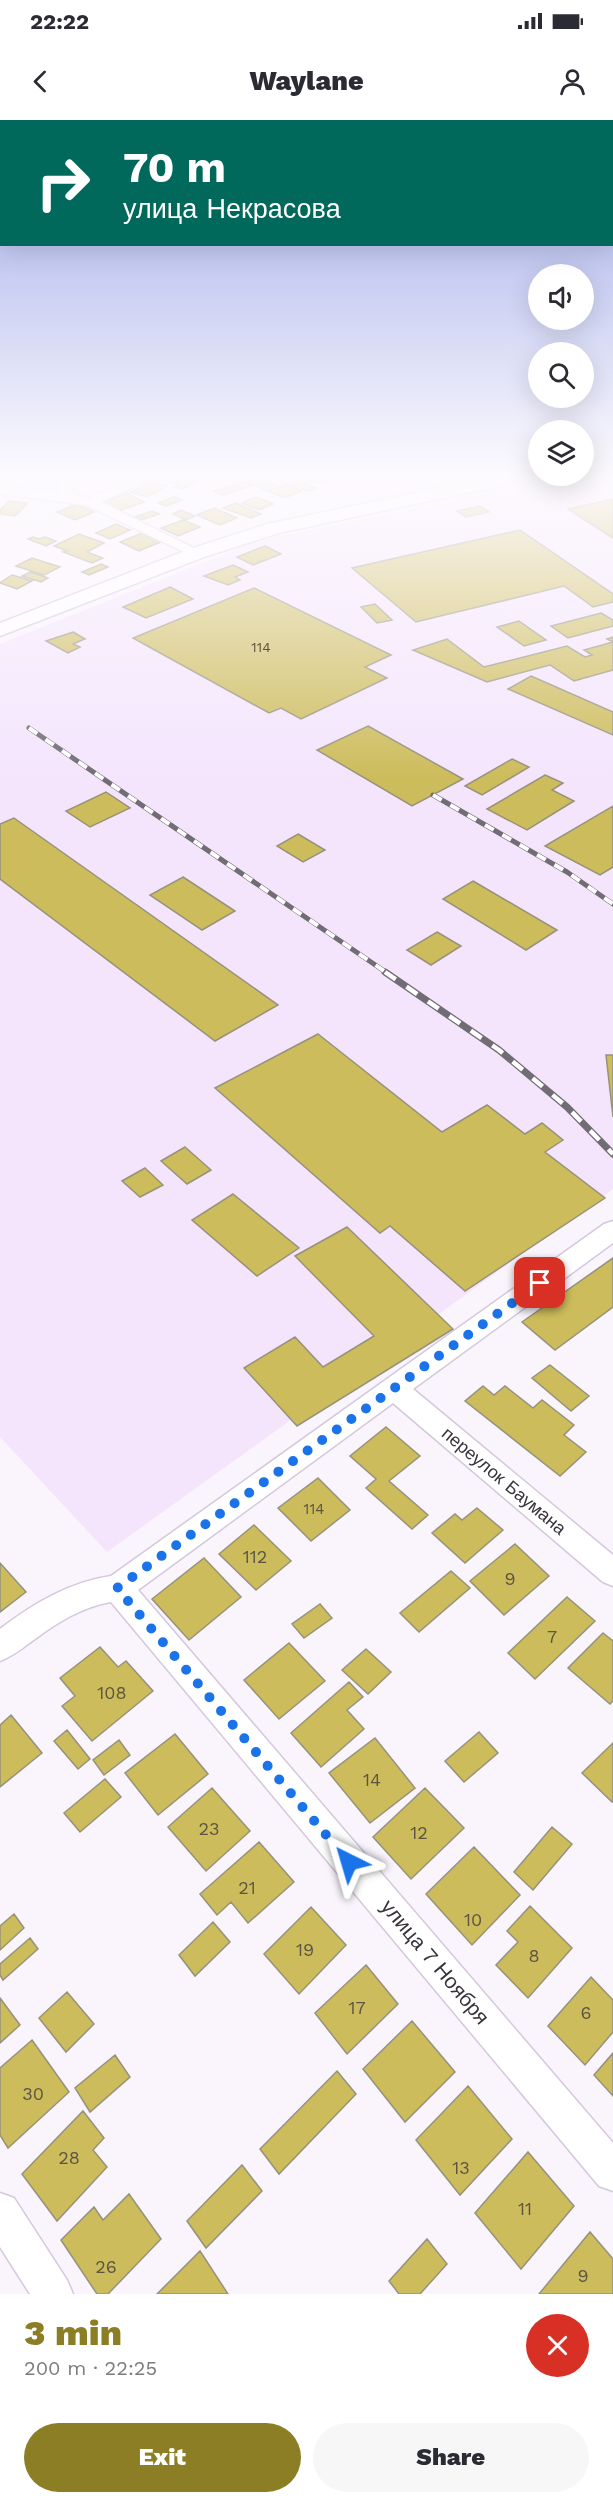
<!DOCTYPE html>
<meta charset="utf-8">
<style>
body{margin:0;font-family:"Work Sans",sans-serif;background:#f7f7f7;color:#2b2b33;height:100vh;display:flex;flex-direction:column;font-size:22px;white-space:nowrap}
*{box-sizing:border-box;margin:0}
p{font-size:20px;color:#7c7c81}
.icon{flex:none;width:33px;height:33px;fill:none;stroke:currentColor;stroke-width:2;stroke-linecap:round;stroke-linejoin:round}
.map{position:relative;height:2174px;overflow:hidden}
.sheet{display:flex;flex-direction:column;background:#fff;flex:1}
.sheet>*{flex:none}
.hud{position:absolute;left:0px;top:0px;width:614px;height:126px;box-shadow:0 6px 24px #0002;background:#00695c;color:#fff;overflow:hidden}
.fabs{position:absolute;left:528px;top:144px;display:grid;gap:12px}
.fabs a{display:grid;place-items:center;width:66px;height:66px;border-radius:50%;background:#fff;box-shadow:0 6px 24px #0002;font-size:30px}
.pin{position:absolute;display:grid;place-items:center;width:51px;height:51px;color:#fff;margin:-26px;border-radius:12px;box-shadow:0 3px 9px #0006}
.me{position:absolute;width:66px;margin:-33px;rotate:320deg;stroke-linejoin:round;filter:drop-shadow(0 0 4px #0008)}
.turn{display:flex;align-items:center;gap:21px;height:126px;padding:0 24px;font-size:27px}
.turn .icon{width:78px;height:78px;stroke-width:2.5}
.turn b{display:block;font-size:42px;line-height:51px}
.round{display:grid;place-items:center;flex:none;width:63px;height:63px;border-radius:32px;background:#f7f7f7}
.headline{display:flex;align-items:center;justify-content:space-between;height:102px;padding:0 24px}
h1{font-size:36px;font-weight:800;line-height:45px;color:#8c7e24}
.action{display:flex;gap:12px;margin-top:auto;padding:12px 24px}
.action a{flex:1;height:69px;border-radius:36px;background:#8c7e24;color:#fff;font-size:24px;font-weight:800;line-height:69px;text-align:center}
.action a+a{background:#f7f7f7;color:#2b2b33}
.status{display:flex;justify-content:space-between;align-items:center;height:42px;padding:0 30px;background:#fff;direction:ltr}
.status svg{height:16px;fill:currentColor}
header{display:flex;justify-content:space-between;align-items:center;height:78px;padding:0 24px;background:#fff;font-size:27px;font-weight:800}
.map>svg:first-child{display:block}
.built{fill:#f4e5fd}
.building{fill:#cdbc5b;stroke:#96927b;stroke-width:1.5}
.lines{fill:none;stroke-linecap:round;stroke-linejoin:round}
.street-casing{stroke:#d5c7dd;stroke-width:3}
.secondary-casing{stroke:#d5c7dd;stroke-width:3}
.primary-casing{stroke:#d5c7dd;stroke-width:3}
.street{fill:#fff;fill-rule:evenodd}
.secondary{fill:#fff;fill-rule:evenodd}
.primary{fill:#fff;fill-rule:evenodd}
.rail-far1-casing{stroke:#726c75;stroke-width:5}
.rail-casing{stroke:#726c75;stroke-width:7}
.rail-far1{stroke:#fff;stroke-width:4;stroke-dasharray:10;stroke-linecap:butt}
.rail{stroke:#fff;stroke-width:4.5;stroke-dasharray:13;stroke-linecap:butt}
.route{stroke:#1a73e8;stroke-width:10;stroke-dasharray:0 18}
.labels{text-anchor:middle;stroke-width:4.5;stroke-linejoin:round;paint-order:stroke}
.far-number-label{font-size:14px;fill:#5d5543}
.number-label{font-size:15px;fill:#5d5543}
.street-label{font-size:18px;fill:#38333b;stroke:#fff}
.near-number-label{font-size:18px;fill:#5d5543}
.near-street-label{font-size:21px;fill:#38333b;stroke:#fff}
</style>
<div class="status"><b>22:22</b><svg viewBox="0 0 49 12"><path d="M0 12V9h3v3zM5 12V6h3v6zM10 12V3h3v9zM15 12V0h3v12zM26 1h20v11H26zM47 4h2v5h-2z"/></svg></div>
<header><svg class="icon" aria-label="back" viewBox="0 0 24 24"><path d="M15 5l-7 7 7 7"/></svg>Waylane<svg class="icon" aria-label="person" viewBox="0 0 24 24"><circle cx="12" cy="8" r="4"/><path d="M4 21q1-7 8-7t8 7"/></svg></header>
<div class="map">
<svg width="613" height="2174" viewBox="0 0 613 2174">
<rect width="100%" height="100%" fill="#faf4fd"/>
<path class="built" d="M613,354V1069L107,1432L0,1317V524L257,421L575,356Z"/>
<path class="building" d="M165,354H181L199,359L184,369L175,367L179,364L158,359Z
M308,354H337L340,356L322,363L299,358Z
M257,358L280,367L286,364L302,371L285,378L246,362Z
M151,361L167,366L147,377L131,372Z
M243,362L252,366L223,375L214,371Z
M301,362L317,368L309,371L293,365Z
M127,373L144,382L119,391L102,382Z
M174,377L182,380L166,386L158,383Z
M256,377L273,384L259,390L242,383Z
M613,379V418L568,389Z
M9,381L28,383L15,396L0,394V390Z
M236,383L261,394L251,398L223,388Z
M77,384L94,392L75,400L57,392Z
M480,386L489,392L466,397L457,391Z
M214,388L237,398L220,405L197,395Z
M181,390L195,396L186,400L173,394Z
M152,391L159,394L141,400L135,397Z
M183,400L200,407L178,416L161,408Z
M116,404L130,410L110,419L96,413Z
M520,410L613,474V482L593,487L564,466L416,502L352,448Z
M142,413L161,422L139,431L120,422Z
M79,414L104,423L87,432L103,438L92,443L63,432L67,431L54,426Z
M33,417L39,419L45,417L56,421L46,426L28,419Z
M265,426L281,434L253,445L237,437Z
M32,438L60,447L44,455L16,446Z
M101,444L108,447L89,455L82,452Z
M233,445L248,452L235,457L240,460L228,465L204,456Z
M30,452L48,458L41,462L22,456Z
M12,455L32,461L17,469L0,463Z
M170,467L193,479L146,498L123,487Z
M254,468L391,535L365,547L387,558L301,599L281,588L269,593L133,518Z
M375,484L392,500L377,503L361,487Z
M601,493L613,500V506L568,518L551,506Z
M519,501L546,520L524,526L497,507Z
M73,512L85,519L73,524L80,527L68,533L46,521Z
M613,517V550L574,561L550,545L487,562L413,530L447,519L484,547L567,526L585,537L592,535L584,530L613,522L607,519Z
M531,556L613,592V615L508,569Z
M368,606L463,659L412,686L317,630Z
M512,639L529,647L482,675L465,666Z
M545,655L563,663L552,670L574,681L527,710L487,689Z
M106,672L130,688L90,707L66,691Z
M613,686V747L600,755L545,726Z
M14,698L278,885L215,921L0,759V704Z
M298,714L325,730L303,742L277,726Z
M183,757L235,791L202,810L150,775Z
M473,761L557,810L526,830L443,779Z
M437,812L461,826L431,845L407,830Z
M318,914L442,1012L487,985L525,1014L542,1003L563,1020L545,1032L605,1078L465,1171L390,1106L380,1113L215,968Z
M606,935H613V997Z
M185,1027L211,1050L187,1064L161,1041Z
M145,1048L163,1065L140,1077L122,1061Z
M233,1074L299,1128L257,1156L192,1100Z
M347,1107L453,1209L297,1306L244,1248L295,1217L323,1247L374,1216L295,1136Z
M613,1138V1187L555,1230L522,1202Z
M550,1245L589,1276L571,1291L532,1258Z
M483,1266L494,1275L505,1266L533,1288L542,1280L574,1305L564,1315L586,1332L560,1356L465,1281Z
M386,1307L420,1336L389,1361L428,1395L412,1409L366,1368L376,1359L350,1336Z
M318,1358L350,1390L311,1421L278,1388Z
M477,1388L503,1410L465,1443L432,1413L455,1394L462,1400Z
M254,1405L291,1441L256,1470L219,1434Z
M515,1424L549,1456L504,1495L470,1461Z
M204,1438L241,1477L189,1520L152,1479Z
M0,1443L26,1472L0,1492Z
M451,1451L470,1468L419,1512L400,1493Z
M567,1477L595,1501L535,1559L508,1533Z
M320,1484L332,1498L304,1518L292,1504Z
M603,1513L613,1521V1581L610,1584L568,1548Z
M289,1523L325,1561L279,1599L244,1560Z
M100,1527L118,1547L126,1541L153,1571L92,1621L62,1586L75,1576L60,1558Z
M366,1529L391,1552L368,1574L342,1550Z
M349,1562L363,1577L347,1590L364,1609L321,1647L291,1613Z
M11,1595L42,1633L0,1667V1605Z
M67,1610L90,1639L78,1649L54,1621Z
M479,1612L498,1633L464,1662L445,1641Z
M175,1614L208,1654L158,1695L125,1653Z
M375,1618L415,1668L370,1703L329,1653Z
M119,1620L130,1635L104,1655L93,1640Z
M613,1623V1680L612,1682L582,1653Z
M105,1659L121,1677L80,1712L64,1693Z
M212,1668L250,1711L206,1751L168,1707Z
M425,1668L464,1708L411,1759L373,1717Z
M552,1707L572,1724L533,1770L514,1752Z
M259,1722L294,1762L248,1803L231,1782L217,1795L200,1774Z
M474,1727L520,1775L472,1825L426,1774Z
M530,1786L572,1828L528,1878L496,1845L518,1822L507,1811Z
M311,1787L346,1825L299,1874L264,1834Z
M14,1794L24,1808L0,1830V1806Z
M213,1802L230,1822L195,1856L179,1835Z
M30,1818L38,1829L3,1860L0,1855V1844Z
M366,1845L398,1884L347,1934L315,1893Z
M591,1857L613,1880V1912L585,1945L548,1906Z
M67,1872L94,1904L66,1932L39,1898Z
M0,1878L20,1905L0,1923Z
M412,1901L455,1952L405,2002L363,1949Z
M32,1920L69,1972L8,2028L0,2015V1948Z
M613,1933V1976L594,1955Z
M115,1935L130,1957L90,1992L75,1968Z
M337,1951L356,1974L279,2054L260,2029Z
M468,1966L512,2019L460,2075L416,2020Z
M83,1991L104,2018L93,2030L107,2047L57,2101L22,2054Z
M528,2032L574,2086L521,2149L475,2093Z
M242,2045L262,2071L206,2128L187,2101Z
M129,2074L161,2119L108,2174H97L61,2120L94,2087L103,2100Z
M590,2112L613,2139V2174H539Z
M427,2119L447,2144L420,2174H399L389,2161Z
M200,2131L228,2174H157Z"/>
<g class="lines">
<defs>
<path id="street" d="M62,354H75L72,363L73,374L89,378L142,354H160L101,382L204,433L197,437L192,436L86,385L0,374V366L60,372L58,363Z
M613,1101V1123L413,1269L613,1435V1466L603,1462L393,1283L138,1470L613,2023V2071L599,2066L111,1482C82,1487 58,1502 35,1519C24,1527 13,1536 0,1541V1509C33,1484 69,1462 111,1456L604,1104Z
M0,2073L14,2078L67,2160L73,2174H30L0,2127Z"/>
<path id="secondary" d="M413,354H440L468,365L471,369L468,373H456L416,358Z"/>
<path id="primary" d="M505,354L541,356L533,359L279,413L204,437L0,516V503L190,429L267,404Z"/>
</defs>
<use href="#street" class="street-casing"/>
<use href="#secondary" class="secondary-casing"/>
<use href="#primary" class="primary-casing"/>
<use href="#street" class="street"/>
<use href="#secondary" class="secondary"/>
<use href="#primary" class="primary"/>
<defs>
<path id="rail-far1" d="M29,608L387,853
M433,675L567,752L613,784"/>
<path id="rail" d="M385,852L499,930L567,987L613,1034"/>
</defs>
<use href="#rail-far1" class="rail-far1-casing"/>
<use href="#rail" class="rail-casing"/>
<use href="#rail-far1" class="rail-far1"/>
<use href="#rail" class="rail"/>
</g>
<linearGradient id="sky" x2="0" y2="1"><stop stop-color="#9fabe9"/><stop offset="0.54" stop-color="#fdfafe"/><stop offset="1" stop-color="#fdfafe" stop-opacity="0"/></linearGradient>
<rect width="613" height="659" fill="url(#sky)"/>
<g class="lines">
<path class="route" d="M349,1742L117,1468L540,1163"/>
</g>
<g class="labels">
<g class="far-number-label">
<text x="261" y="532">114</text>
</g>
<g class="number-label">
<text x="314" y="1394">114</text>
</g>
<g class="street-label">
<text transform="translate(504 1361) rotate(40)" y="6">переулок Баумана</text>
</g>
<g class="near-number-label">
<text x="255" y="1443">112</text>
<text x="510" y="1465">9</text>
<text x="552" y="1523">7</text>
<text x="112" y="1579">108</text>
<text x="372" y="1666">14</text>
<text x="209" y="1715">23</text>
<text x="419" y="1719">12</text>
<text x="247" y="1774">21</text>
<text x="473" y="1806">10</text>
<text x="305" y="1836">19</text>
<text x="534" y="1842">8</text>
<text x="357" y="1894">17</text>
<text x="586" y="1899">6</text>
<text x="33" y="1980">30</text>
<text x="69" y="2044">28</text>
<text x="461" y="2054">13</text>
<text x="525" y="2095">11</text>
<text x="106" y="2153">26</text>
<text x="583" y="2162">9</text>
</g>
<g class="near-street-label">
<text transform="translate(435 1842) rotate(50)" y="7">улица 7 Ноября</text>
</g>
</g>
</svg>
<div class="fabs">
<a><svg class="icon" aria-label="sound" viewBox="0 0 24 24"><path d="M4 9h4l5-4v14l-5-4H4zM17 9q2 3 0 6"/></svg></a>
<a><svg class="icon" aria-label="search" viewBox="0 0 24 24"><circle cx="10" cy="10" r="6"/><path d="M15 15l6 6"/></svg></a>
<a><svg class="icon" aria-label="layers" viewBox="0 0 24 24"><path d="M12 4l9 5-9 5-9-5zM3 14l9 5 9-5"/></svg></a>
</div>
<div class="pin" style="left:540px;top:1163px;background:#d93025"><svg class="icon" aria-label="arrive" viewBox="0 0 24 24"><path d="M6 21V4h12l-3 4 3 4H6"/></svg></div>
<svg class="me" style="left:349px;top:1742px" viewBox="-20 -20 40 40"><path d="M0-17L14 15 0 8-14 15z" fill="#1a73e8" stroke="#fff" stroke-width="4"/></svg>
<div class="hud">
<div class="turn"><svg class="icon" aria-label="right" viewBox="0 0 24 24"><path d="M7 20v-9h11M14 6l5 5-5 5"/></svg><div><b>70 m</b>улица Некрасова</div></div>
</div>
</div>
<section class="sheet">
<div class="headline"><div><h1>3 min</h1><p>200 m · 22:25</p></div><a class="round" style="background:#d93025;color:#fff"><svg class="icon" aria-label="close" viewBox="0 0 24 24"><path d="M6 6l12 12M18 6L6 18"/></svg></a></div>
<div class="action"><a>Exit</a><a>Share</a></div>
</section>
